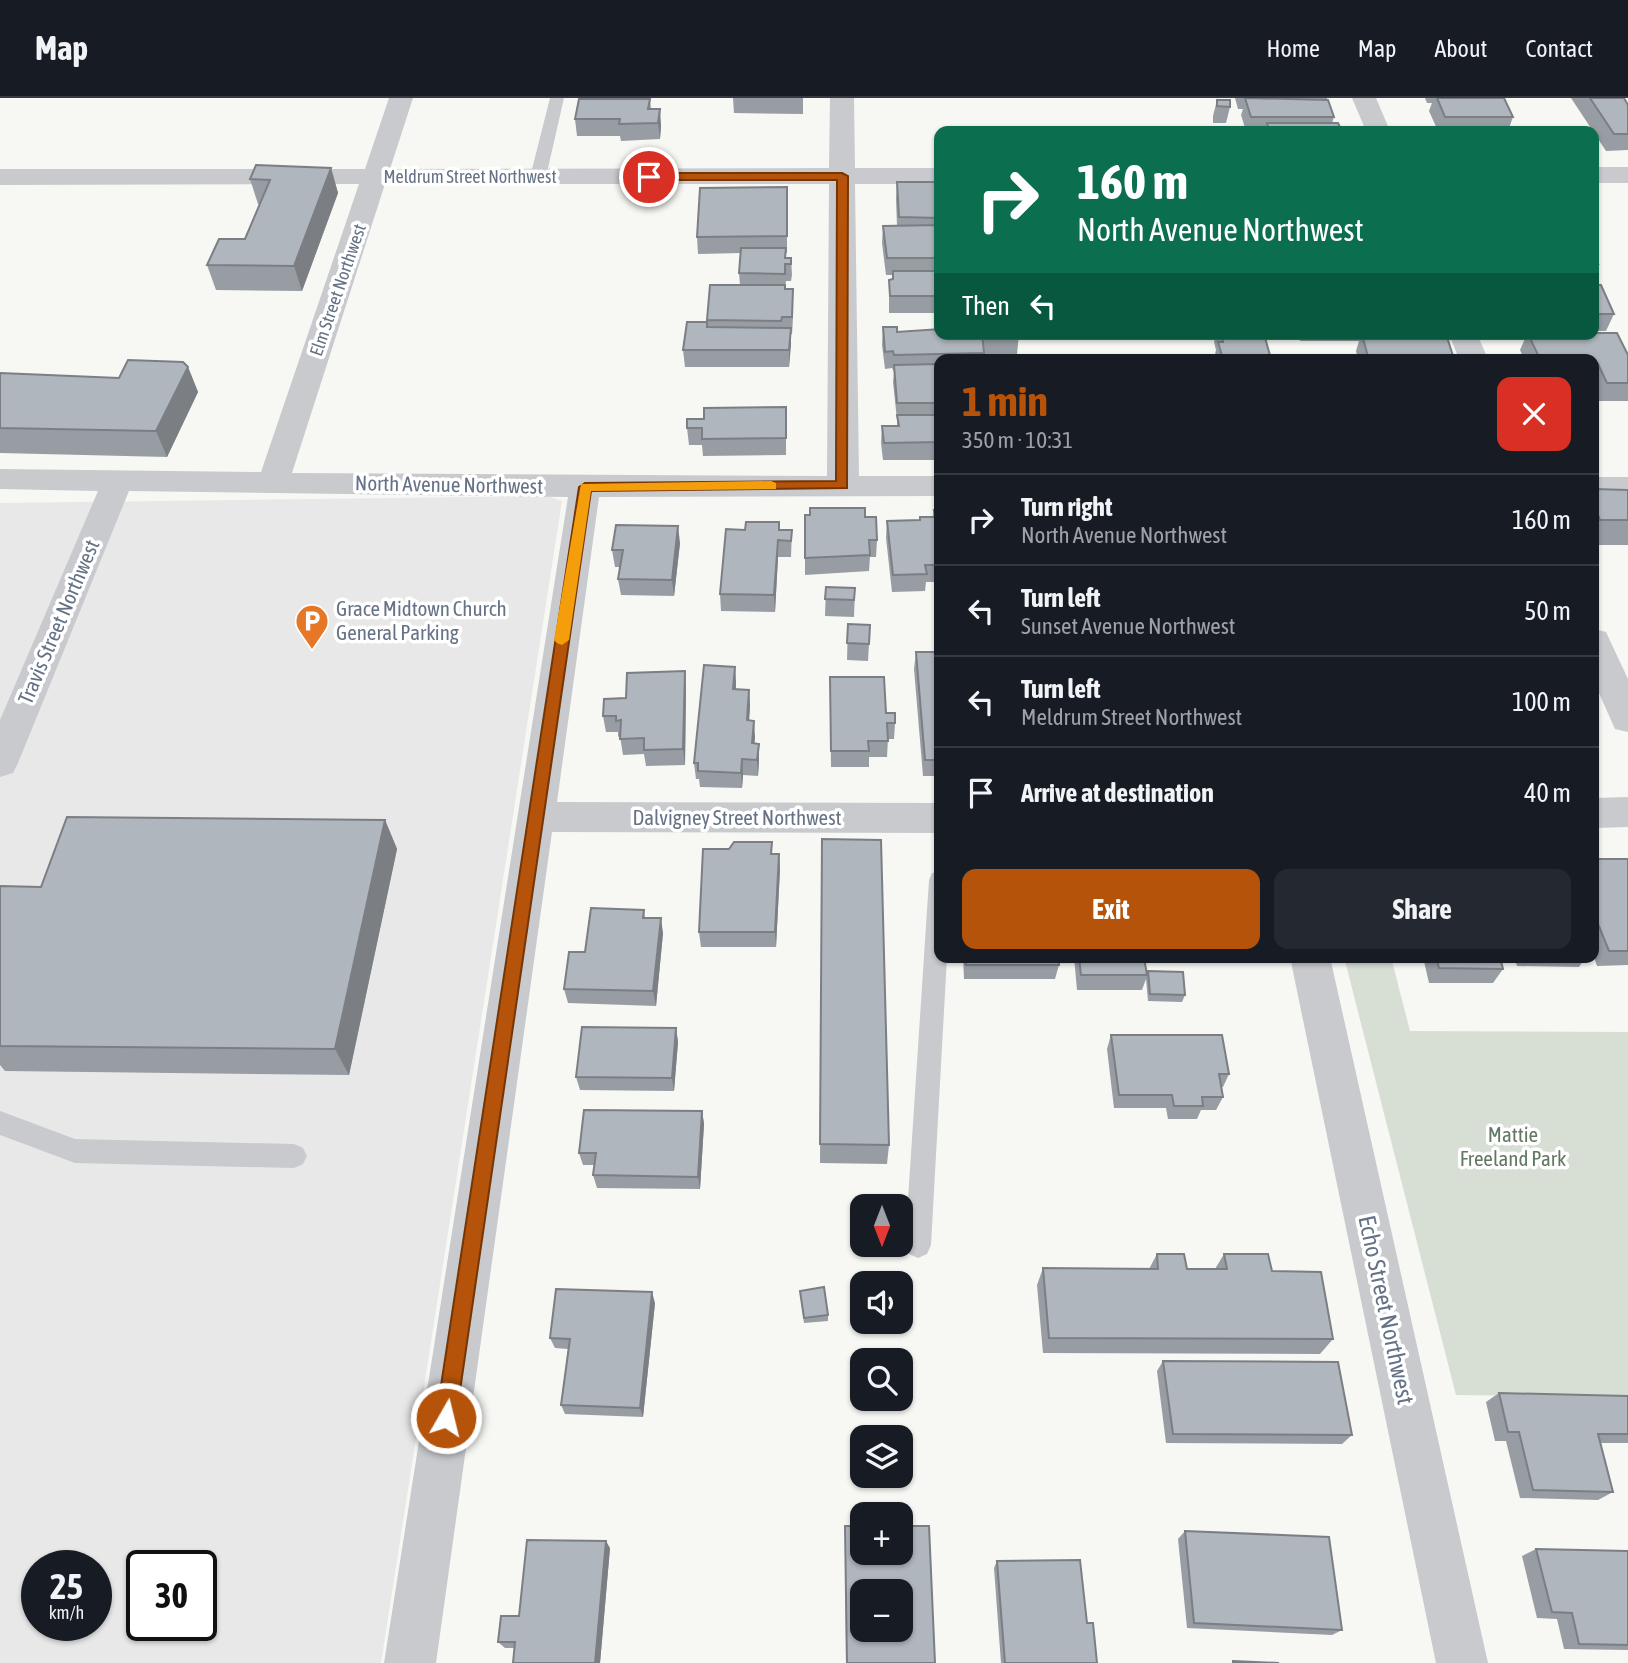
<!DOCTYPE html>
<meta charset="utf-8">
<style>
body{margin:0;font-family:"Asap Condensed",sans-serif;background:#242831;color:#f1f3f6;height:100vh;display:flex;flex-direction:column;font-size:26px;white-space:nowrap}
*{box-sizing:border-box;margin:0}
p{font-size:23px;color:#9ea1a6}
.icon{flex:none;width:38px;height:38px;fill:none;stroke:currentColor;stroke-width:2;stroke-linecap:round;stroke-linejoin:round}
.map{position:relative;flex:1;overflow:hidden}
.side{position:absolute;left:934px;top:256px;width:665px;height:609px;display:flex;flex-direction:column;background:#171b24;border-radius:14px;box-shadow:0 2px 5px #0004}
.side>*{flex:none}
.banner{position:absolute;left:934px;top:28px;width:665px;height:214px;border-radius:14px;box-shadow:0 2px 5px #0004;background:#0b6e4f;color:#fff;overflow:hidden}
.needle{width:46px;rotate:180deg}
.buttons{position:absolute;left:850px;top:1096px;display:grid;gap:14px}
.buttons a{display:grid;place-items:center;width:63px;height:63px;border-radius:14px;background:#171b24;box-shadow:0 2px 5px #0004;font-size:35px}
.speed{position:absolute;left:21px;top:1452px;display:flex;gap:14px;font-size:35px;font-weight:700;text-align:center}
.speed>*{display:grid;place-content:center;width:91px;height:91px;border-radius:50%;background:#171b24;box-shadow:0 2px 5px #0004;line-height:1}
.speed small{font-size:18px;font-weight:400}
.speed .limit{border:4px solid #111;border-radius:10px;background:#fff;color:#111}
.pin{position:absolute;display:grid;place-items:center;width:60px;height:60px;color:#fff;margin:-30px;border:4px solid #fff;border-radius:50%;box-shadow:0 2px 7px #0007}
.me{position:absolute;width:77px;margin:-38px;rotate:8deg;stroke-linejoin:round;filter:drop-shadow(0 0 5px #0008)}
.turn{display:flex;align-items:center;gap:24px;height:147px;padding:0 28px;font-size:32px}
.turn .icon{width:91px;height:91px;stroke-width:2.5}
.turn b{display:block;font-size:49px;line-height:60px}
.then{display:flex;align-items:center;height:66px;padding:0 28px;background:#0003;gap:14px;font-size:26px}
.round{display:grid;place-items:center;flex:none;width:74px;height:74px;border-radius:14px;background:#242831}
.head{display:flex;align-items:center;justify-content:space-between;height:119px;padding:0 28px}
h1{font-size:42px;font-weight:700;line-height:52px;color:#b45309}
.button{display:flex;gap:14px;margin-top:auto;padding:14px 28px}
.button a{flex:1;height:80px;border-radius:14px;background:#b45309;color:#fff;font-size:28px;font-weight:700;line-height:80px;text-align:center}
.button a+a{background:#242831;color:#f1f3f6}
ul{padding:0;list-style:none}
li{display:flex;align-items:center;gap:21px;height:91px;padding:0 28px;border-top:2px solid #363941}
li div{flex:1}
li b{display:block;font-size:26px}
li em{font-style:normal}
header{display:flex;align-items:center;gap:42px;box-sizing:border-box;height:98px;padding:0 35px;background:#171b24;border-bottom:2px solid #363941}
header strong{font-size:33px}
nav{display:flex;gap:38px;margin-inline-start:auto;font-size:24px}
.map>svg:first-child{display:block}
.built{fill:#e8e8e8;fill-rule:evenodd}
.green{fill:#d7dfd5}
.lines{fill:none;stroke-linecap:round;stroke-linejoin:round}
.service{fill:#c8cace;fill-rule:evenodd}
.minor{fill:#c8cace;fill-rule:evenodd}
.wall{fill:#979da3}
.shaded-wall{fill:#7b7f84}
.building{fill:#b0b6bd;stroke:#7b7f84;stroke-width:2;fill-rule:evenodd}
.route{fill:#b45309;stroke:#753606;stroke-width:2}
.slow{fill:#f59e0b}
.labels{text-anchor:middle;stroke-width:7;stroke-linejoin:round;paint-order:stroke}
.far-street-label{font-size:18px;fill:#667286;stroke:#fff}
.street-label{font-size:21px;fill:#667286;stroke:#fff}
.poi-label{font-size:21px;fill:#667286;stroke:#fff;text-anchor:start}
.park-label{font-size:21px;fill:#617861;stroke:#fff}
.near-street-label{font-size:24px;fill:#667286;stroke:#fff}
</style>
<header>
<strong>Map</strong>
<nav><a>Home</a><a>Map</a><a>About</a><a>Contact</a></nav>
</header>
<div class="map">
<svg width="1628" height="1565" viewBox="0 0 1628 1565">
<rect width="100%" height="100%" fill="#f7f7f4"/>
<path class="built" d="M547,398L562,403L381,1565H0V405ZM37,1468H96V1528H37ZM142,1468H201V1528H142Z"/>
<path class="green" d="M1344,859H1391L1410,933L1628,934V1299L1456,1297Z"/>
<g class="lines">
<path class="service" d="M550,0H564L546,79L538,84L530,79Z
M940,773V859H947L931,1147L927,1156L918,1160L909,1156L905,1147L929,782L932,775Z
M0,1013L75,1041L294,1046L303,1050L307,1058L303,1066L294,1070L75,1065L0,1037Z"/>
<path class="minor" d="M389,0H413L390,71L829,70L830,0H854L855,70H940V86H855L859,378H940V398L599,399L557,704L940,705V735L552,734L436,1565H384L568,399L129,393L18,665L13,675L0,679V622L98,393L0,391V371L261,374L359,86L0,87V71H365ZM385,86H829L827,378L292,375Z
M1352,0H1376L1390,33H1366Z
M1594,69H1628V85H1594Z
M1449,236H1477L1488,261H1459Z
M1594,379H1628V399H1594Z
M1594,531L1606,534L1628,581V634L1615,631L1594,584Z
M1628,699V729L1594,730V700Z
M1290,859H1330L1488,1565H1436Z"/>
</g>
<path class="wall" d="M733,0H803V16L734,15Z
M1235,0H1327V2L1334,19L1332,25L1342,33H1246L1241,17L1243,11H1238Z
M1425,0H1504L1513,19L1508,33H1438L1429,13L1432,5H1427Z
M1571,0H1624L1628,7V52L1606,53Z
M650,1L651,11L661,27L660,41L621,43L620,38H577L575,21Z
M1217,2L1230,9L1226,25H1213V18Z
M331,70L338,95L302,193L216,192L207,167L245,141L260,106H258L250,81Z
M897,84L940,90V215H889V182L892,181L893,177H886L882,145L883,128H897L896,101Z
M787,89V155H786V160H791L792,177L791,183H786L785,191H793L792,236H791L789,269H685L683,252L707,224L710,187H740L739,175L741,155L698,156L697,139Z
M1594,187L1614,216L1606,233H1594Z
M883,229L897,234L940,236L982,240L983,236H1019L1017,256L984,257V261H940V362H883L881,345L882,328H897V322L893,284L894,274L892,270L885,271L882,247Z
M1216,236H1264L1271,261H1214L1216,252L1214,244Z
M1298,236H1446L1454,261H1358L1356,253L1359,243H1300Z
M1527,236H1594L1628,257V303H1598L1594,295V261H1524L1520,252Z
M188,269L198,294L167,359L0,355V275L119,280Z
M786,309V357L703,358L702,347H689L687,330L704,321Z
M1594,391L1628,392V447H1594Z
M934,412H940V490H936V484H926L925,493L892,494L886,440L887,423L920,422V419H933Z
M805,417L865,419L877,442L876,459H870L869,473L805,477Z
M745,432H792L791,459H778L775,514L721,513L720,496Z
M680,445L674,498L621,497L618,481L620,469H615L612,452Z
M826,489L855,490L854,519L825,518Z
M848,526L870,527L868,563L847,562Z
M916,554H940V678H923L914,571Z
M735,569L736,592H749L750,608L749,622L755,639L754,645L759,662L758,678L743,677L742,690L700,689L699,681H696L694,665Z
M685,573L686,589L685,667L646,668L644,656L623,657L620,638L618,639V634H606L603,618L626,600Z
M830,579L886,615L895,625L894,641H888L887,659H869V669H831Z
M385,722L397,751L349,977L5,973L0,967V788L41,789Z
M822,741L889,1047L887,1066L820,1065Z
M772,744V756H779L780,771L776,849H701L699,834L729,751Z
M1594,761H1628V867L1597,868L1594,859Z
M644,812L645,820L663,835L656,908L568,905L564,891L585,854Z
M963,859H1058L1059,867L1055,881H964Z
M1074,859H1144L1147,876L1148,873L1185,897L1182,904L1148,903L1146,881L1142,892H1077Z
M1423,859H1500L1503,871L1493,885H1429Z
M1514,859H1586L1579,869L1517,868Z
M676,930L678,944L674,993L580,992L576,979Z
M1111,937L1229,976L1223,989H1221L1223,999L1216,1012H1201L1197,1021H1168L1166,1010H1114L1107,951Z
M702,1013L704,1026L700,1091L597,1090L593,1077L595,1067H583L579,1055Z
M1157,1156L1187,1171H1215L1224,1156L1272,1173L1333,1241L1320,1256L1043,1255L1037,1187L1043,1170L1149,1171Z
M800,1193L828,1217V1223L804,1225Z
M655,1205L643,1319L565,1316L561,1307L568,1251L555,1250L550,1240Z
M1163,1263L1352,1337L1342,1346L1166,1345L1157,1273Z
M1499,1295L1628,1298V1345H1600L1613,1394L1598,1402L1520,1400L1506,1343H1495L1486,1304Z
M845,1428L935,1565H846Z
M1185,1433L1342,1532L1332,1537L1187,1530L1178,1441Z
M610,1450L600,1565H513L514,1550H505L498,1544L519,1518Z
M1536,1451L1628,1453V1552L1564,1551L1557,1521L1537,1520L1522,1458Z
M997,1463L1087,1525L1097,1565H1001L994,1470Z"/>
<path class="shaded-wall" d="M660,11L661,27L660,41L658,25Z
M331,70L338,95L302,193L294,168Z
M793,191V209L792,236V219Z
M791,230V247L789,269V252Z
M188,269L198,294L167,359L156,333Z
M678,428L680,445L674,498L672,482Z
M778,442V459L775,514L774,497Z
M735,569L736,585L735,608L733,591Z
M685,573L686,589L685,667L683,651Z
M749,592L750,608L748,638L747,622Z
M754,623L755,639L753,661L752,645Z
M759,646V662L758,678L757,662Z
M742,661L743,677L742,690L741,675Z
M385,722L397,751L349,977L335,951Z
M779,756L780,771L776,849L775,834Z
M661,820L663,835L656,908L653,893Z
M676,930L678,944L674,993L672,980Z
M702,1013L704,1026L700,1091L698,1079Z
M652,1194L655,1205L643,1319L640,1310Z
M606,1443L610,1450L600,1565H595Z"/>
<path class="building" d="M1245,0L1328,2L1334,19H1251Z
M1437,0H1504L1513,19H1445Z
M1590,0H1624L1628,7V36H1614Z
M579,1H650L648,11H660L658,25L619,26L620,21H575Z
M1217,2H1230V9L1217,8Z
M1267,25H1338L1342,33H1269Z
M256,67L331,70L294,168L207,167L219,141H245L270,82L250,81Z
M897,84H938V90H940V120L899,119Z
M787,89V138L697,139L700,90Z
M940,127V160H887L883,128Z
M741,150H786L785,160H791V166H785V176L739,175Z
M1594,158L1598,166H1594Z
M893,173H940V198H890L889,182L893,181Z
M710,187H785V191H793L792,219H782L781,223L707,222Z
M1594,187H1601L1614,216H1594Z
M687,224H707V229L791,230L789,252H683Z
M883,229H897V234L940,231V236H982L984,255L894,257L893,253L885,254Z
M1594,235H1617L1628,257V285H1607L1598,266H1594V261H1540L1528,236H1594Z
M985,236H1019V239H985Z
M1221,236H1264L1271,261H1223L1218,244H1223Z
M1362,236L1418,237L1417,236H1446L1454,261L1368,259Z
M128,262L183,264L188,269L156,333L0,330V275L119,280Z
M940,266V305H897L894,267Z
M786,309V340L702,341V330H687V321H704V310Z
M897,317H940V344L884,345L882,328H899Z
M1594,391L1628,392V422H1600L1594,407Z
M810,410H865V419H876L877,442H869L870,457L805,460V417H810Z
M934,412H940V473H938V467H925L927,476L893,477L887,423L920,422V419H935Z
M746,424H779V432H792L791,443L778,442L774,497L720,496L726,431L745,432Z
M616,427L678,428L672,482L618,481L623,452H612Z
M826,489L855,490L854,502L825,501Z
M848,526L870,527L869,546L847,545Z
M916,554H940V662H925Z
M704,567L735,569L733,591L749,592L747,622L754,623L752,645L759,646L757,662L742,661L741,675L698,673V665H694Z
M685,573L683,651L644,652V640L620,641L621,622L616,623V618H603L604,601L626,600L627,575Z
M830,579H884L886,615H895V625H887L888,643H868L869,653H831Z
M67,719L385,722L335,951L0,948V788L41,789Z
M822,741L881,742L889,1047L820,1046Z
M734,744H772L771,756H779L775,834H699L703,751H729Z
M1594,761H1628V853H1609L1594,816Z
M591,810L644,812L643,820H661L653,893L564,891L569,854H585Z
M966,859H1058L1059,867H966Z
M1079,859H1144L1147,877H1081Z
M1436,859H1500L1503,871L1439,870Z
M1148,873L1183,874L1185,897L1150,896Z
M582,929L676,930L672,980L576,979Z
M1111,937H1222L1229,976H1219L1223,999H1202L1203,1008H1174L1172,997H1119Z
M584,1012L702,1013L698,1079L593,1077L596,1055H579Z
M1157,1156H1184L1187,1171H1227L1224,1156H1268L1272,1173L1321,1174L1333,1241L1049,1240L1043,1170L1158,1171Z
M824,1189L828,1217L804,1220L800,1193Z
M556,1191L652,1194L640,1310L561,1307L570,1241L550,1240Z
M1163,1263L1338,1264L1352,1337L1173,1336Z
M1499,1295L1628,1298V1336H1598L1613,1394L1533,1392L1519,1334H1508Z
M845,1428H863V1454H901V1428H929L935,1565H847ZM863,1493H901V1531H863Z
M1185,1433L1329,1439L1342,1532L1194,1525Z
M527,1442L606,1443L595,1565H513L515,1544H498L501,1518H519Z
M1536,1451L1628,1453V1547L1579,1546L1572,1515L1552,1514Z
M1080,1462L1087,1525H1093L1097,1565H1005L997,1463Z
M1233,1563L1279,1565H1233Z"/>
<path class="route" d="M842,75L848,78L847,390L591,393L456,1320L453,1327L446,1329L439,1327L436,1320L579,389L585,385L836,383L837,82H649L643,79L649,75Z"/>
<path class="slow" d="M771,383L776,385V391L591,393L569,542L562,547L557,545L554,542L581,386Z"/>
<defs>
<symbol id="parking-pin" viewBox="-11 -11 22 30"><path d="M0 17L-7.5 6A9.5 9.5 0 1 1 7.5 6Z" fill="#e67726" stroke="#fff"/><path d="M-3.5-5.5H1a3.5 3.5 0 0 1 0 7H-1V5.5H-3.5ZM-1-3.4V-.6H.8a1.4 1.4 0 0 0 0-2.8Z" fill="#fff"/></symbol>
</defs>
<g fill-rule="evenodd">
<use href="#parking-pin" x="293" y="504" width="38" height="52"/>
</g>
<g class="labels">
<g class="far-street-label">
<text x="470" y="85">Meldrum Street Northwest</text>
<text transform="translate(338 192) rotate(-71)" y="6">Elm Street Northwest</text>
</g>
<g class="street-label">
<text transform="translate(449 387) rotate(1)" y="7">North Avenue Northwest</text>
<text transform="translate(59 524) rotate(-67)" y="7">Travis Street Northwest</text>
<text x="737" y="727">Dalvigney Street Northwest</text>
</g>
<g class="poi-label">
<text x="336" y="518">Grace Midtown Church<tspan x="336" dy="24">General Parking</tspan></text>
</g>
<g class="park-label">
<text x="1513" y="1044">Mattie<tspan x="1513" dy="24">Freeland Park</tspan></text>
</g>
<g class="near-street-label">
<text transform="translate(1386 1212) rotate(78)" y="8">Echo Street Northwest</text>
</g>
</g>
</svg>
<div class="buttons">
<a><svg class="needle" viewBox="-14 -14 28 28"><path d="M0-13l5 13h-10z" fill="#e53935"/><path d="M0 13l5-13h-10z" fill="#9ea1a6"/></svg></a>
<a><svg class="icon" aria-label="sound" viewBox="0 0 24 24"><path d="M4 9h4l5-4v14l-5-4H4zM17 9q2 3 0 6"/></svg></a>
<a><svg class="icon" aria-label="search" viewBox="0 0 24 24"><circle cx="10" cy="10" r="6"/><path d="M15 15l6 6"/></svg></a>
<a><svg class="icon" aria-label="layers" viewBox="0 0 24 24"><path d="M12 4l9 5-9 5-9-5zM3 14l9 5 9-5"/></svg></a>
<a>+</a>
<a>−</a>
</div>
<div class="speed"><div>25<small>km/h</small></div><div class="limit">30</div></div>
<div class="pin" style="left:649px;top:79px;background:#d93025"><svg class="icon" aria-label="arrive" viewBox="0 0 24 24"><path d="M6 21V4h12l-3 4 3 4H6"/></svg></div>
<svg class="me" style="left:446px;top:1320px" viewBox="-20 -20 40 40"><circle r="17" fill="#b45309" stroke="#fff" stroke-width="3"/><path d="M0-11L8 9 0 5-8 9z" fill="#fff"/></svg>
<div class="banner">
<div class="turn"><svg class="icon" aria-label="right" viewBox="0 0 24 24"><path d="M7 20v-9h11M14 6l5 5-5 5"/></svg><div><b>160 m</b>North Avenue Northwest</div></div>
<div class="then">Then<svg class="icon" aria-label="left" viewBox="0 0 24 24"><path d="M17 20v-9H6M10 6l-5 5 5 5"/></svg></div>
</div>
<section class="side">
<div class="head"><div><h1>1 min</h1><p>350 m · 10:31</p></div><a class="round" style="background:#d93025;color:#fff"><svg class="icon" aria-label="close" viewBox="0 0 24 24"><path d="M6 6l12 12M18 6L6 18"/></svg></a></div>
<ul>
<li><svg class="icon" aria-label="right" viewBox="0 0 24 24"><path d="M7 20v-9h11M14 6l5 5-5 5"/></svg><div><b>Turn right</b><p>North Avenue Northwest</p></div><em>160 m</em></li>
<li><svg class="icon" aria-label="left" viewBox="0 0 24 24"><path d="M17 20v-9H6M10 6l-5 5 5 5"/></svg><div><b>Turn left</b><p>Sunset Avenue Northwest</p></div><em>50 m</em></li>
<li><svg class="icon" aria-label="left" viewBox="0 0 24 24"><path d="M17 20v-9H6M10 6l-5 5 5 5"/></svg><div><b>Turn left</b><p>Meldrum Street Northwest</p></div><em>100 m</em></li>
<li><svg class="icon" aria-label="arrive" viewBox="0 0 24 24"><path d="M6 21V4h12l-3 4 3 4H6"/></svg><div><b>Arrive at destination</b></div><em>40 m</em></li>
</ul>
<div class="button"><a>Exit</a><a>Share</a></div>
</section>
</div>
